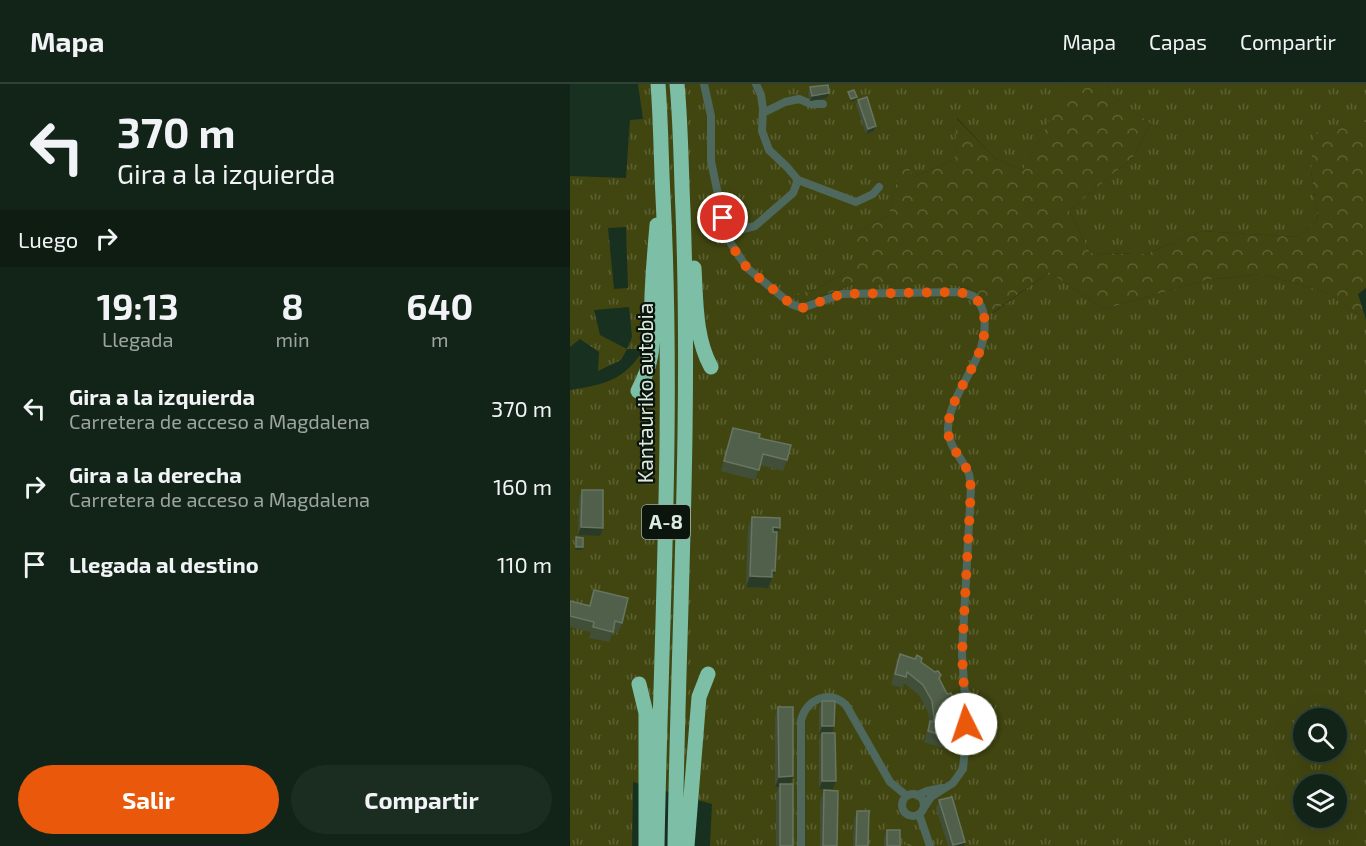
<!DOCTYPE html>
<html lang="es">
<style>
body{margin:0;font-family:"Exo 2",sans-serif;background:#1b2c20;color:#f1f3f6;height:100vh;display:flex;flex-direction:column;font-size:22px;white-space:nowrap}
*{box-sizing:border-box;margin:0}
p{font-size:20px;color:#9ca4a1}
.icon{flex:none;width:33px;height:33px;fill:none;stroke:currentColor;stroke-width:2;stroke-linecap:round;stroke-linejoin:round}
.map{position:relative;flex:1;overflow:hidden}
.sheet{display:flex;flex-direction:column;background:#122417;width:570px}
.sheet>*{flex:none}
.hud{background:#122417;color:#f1f3f6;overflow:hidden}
.buttons{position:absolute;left:723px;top:624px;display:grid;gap:12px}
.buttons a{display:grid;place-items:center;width:54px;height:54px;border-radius:50%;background:#122417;box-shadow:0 6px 24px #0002,0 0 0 2px #314136;font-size:30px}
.pin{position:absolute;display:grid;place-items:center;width:51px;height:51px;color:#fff;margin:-26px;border:3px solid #fff;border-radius:50%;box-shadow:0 2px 6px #0007}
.me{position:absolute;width:66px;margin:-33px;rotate:356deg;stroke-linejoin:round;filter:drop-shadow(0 0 4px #0008)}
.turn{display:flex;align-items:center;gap:21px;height:126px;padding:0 18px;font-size:27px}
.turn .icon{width:78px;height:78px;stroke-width:2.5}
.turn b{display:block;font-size:42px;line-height:51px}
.then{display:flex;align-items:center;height:57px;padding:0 18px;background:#0003;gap:12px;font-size:22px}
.eta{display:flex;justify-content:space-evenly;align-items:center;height:102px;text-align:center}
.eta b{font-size:36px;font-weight:700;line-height:42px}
.action{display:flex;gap:12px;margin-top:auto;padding:12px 18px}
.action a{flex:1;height:69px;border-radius:36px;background:#ea580c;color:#fff;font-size:24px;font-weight:700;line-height:69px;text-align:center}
.action a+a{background:#1b2c20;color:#f1f3f6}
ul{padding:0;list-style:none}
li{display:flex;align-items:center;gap:18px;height:78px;padding:0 18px}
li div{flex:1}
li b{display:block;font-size:22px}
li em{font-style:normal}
header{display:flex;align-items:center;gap:36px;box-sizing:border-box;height:84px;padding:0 30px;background:#122417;border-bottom:2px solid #314136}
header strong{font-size:28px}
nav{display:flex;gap:33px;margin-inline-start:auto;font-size:21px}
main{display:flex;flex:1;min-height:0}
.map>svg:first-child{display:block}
.grass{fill:url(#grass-tufts);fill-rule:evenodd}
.forest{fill:url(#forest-crowns)}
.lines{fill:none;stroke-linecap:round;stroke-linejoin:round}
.street{stroke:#4e685e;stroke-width:8}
.highway{stroke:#7cbea6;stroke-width:15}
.wall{fill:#414f38}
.shaded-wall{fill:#293b26}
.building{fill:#51604a;stroke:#677561;stroke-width:1.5}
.route{stroke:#ea580c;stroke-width:10;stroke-dasharray:0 18}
.labels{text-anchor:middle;stroke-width:4.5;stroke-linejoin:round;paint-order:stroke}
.shield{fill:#0b150d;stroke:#9daba0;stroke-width:1.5}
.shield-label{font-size:20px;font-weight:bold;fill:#dcebdf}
.street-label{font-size:21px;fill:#dcebdf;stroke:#0b150d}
</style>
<header>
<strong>Mapa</strong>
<nav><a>Mapa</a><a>Capas</a><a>Compartir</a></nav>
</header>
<main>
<section class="sheet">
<div class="hud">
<div class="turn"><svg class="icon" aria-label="left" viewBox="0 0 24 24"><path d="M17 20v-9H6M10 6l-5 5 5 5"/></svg><div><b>370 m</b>Gira a la izquierda</div></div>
<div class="then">Luego<svg class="icon" aria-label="right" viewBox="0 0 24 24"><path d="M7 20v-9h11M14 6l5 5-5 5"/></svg></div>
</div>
<div class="eta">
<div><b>19:13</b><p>Llegada</p></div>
<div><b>8</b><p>min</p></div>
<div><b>640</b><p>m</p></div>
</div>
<ul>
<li><svg class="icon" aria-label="left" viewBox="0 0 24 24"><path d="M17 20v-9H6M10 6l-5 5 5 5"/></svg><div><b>Gira a la izquierda</b><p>Carretera de acceso a Magdalena</p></div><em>370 m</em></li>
<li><svg class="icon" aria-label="right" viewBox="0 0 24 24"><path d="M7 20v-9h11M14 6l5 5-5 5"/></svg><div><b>Gira a la derecha</b><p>Carretera de acceso a Magdalena</p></div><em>160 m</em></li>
<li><svg class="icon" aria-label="arrive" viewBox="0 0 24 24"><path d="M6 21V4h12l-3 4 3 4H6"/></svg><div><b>Llegada al destino</b></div><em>110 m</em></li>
</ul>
<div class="action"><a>Salir</a><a>Compartir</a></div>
</section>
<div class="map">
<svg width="796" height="762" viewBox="0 0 796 762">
<defs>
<pattern id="grass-tufts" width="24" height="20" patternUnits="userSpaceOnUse" patternTransform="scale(1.5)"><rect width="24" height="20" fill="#414611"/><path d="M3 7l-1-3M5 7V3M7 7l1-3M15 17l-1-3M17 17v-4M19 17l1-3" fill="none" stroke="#5c6133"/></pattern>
<pattern id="forest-crowns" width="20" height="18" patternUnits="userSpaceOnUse" patternTransform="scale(1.5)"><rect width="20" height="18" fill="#414611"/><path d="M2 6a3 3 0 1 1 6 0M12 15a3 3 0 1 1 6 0" fill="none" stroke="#5c6133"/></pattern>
</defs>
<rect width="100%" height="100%" fill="#18301f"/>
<path class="grass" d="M68,0H504L495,9L453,86L426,75L387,34L385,75L344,93L332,75L319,131L283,151V184L247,205L228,210L238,217L284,200H380L398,204L414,215L423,229L479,188L534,225L636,196L693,190L756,208L796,236V762H140L142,720L63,698L62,762H0V306C34,301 55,296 74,265H57L51,276L28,287L29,268L10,255L0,263V92L56,94L60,36L73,35ZM56,143L58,204L44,205L38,144ZM59,223L62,253L57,265L30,251L24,226ZM734,634H766V668H734ZM734,700H766V734H734Z
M537,0H796V38L787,41L741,86L748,136L727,153L631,147L576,170L520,169L499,127L563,73L581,40L546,14Z"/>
<path class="forest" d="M504,0H537L546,14L581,40L563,73L499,127L520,169L576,170L631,147L727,153L748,136L741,86L744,49L796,38V204L788,210L796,236L756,208L693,190L636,196L534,225L479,188L422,229L414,215L398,204L380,200H284L238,217L227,210L247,205L283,184V151L319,131L332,74L344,93L385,75L386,34L426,75L453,86L495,8Z
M317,741L337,746L352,762H338L331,752L314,749Z"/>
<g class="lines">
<path class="street" d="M134,0L141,32V77L153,134L160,158L177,184L221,220L232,224L272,210L385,208C390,209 398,209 403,212C408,215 411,221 413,227C424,272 380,303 378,344C377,361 393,375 399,390C400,394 400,399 401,403L392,570L397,641L393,685L383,699L361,713L353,725
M186,0L191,11L193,25L192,47L199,66L217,83L228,96L286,118L303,110L309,103
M193,29L215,18L229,15L241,20H253
M157,149L185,142L223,109L228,96
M332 721a11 11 0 1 1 22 0a11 11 0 1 1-22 0Z
M348,711L357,707L372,704
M349,730L360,762
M231,762V636C237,615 259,605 276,621L320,698L337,712"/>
<path class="highway" d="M124,184C126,217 125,254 141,283
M68,307C88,269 81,250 82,211C83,187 85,164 87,141
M69,600L76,629V762
M87,762C91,546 104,330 93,113C91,76 91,38 88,0
M105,762C108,550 121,339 113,127C111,85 111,42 107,0
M117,762L129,613L138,590"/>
</g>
<path class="wall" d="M240,3L257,14L240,17L238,9Z
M288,16L306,42L304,47L296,50L286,21Z
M163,344L189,354L217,376L213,387L190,381L185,396L151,387Z
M12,406L30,452L8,451L9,414Z
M182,433L207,453L205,487L198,504L176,503L178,443Z
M24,506L52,539L48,549L43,548L39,558L19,554L21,548L0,543V517L19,521Z
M330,570L351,578L365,588L371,591L370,596L380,624L385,640L381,651L378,650L373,664L354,658L360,638L358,628L349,611L334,599L333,604L321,601L326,580Z
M252,617L264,642L262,649L266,697L263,705H249V657L251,650H249V625Z
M208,623L221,700L223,762H206V710L209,703H205V633Z
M254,706L267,762H250V717Z
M369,716L395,758L394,762H378L366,724Z
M287,727L298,762H283L284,735Z
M317,746L330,762H314V754Z"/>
<path class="shaded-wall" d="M259,9L257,14L240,17L242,12Z
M287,13L286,16L280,18L281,15Z
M306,42L304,47L296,50L298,45Z
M11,443L33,444L30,452L8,451Z
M203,443L210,444L206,454H199Z
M6,463H13L12,466H5Z
M202,486L205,487L198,504L176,503L180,492Z
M384,615L380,626L379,617Z
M380,640H385L381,651L376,650Z
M252,642H264L262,650H249Z
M223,692L220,703L210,700L209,703H205L209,693Z
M252,697H266L263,705H249Z
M395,758L394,762H383V761Z"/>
<path class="building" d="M258,1L259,9L242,12L240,3Z
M284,6L287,13L281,15L278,8Z
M297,13L306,42L298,45L288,16Z
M163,344L190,350L189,354L221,361L217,376L193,370L189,386L154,377Z
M12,406H33V444L11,443Z
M182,433L210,434V444L203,443V448H207L205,487L202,486V493L180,492Z
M6,453L13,454V463H6Z
M24,506L58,514L52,539L45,537L43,548L23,543L24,538L0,532V517L20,522Z
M330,570L345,575L347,571L352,574L351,578L365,588L368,587L371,591L369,594L377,610L381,609L384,615L379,617L382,633L386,634L385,640H380L377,653L358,647L360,637L364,638V634L362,617L353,601L337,588L336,593L325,590Z
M252,617H265L264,642H252Z
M208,623H223V692L209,693Z
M252,649H265L266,697H252Z
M210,700H223V762H210Z
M254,706L268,707L267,762H253Z
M382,713L395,758L383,761L369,716Z
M287,727H299L298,762H286Z
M317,746H330V762H317Z"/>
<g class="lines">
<path class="route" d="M153,134L159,158L177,184L221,220L232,224L272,210L385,208C390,209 398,209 403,212C408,215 411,222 413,227C424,272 380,303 378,344C377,361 393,375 399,390C400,394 400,399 401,404L392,570L396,640"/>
</g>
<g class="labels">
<rect class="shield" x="72" y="421" width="48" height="34" rx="4.5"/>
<g class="shield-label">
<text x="96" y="445">A-8</text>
</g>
<g class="street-label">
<text transform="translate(76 309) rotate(-90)" y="7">Kantauriko autobia</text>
</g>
</g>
</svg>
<div class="buttons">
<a><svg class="icon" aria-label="search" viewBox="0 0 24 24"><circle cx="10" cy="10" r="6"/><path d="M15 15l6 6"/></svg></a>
<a><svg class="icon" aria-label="layers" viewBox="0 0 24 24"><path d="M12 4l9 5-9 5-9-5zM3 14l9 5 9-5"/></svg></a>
</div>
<div class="pin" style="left:153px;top:134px;background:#d93025"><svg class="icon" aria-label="arrive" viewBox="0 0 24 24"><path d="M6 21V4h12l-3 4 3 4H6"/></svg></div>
<svg class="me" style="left:396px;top:640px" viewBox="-20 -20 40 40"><circle r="19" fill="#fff"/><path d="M0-13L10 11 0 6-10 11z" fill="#ea580c"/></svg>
</div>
</main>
